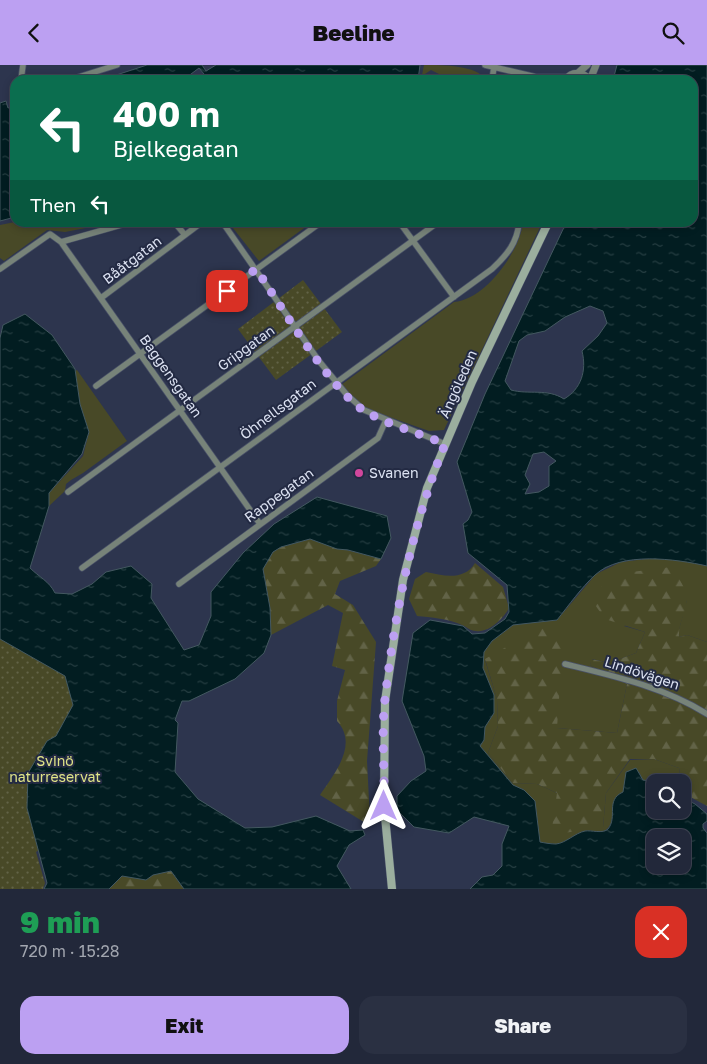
<!DOCTYPE html>
<meta charset="utf-8">
<style>
body{margin:0;font-family:"Golos Text",sans-serif;background:#2a3042;color:#f1f3f6;height:100vh;display:flex;flex-direction:column;font-size:19px;white-space:nowrap}
*{box-sizing:border-box;margin:0}
p{font-size:16px;color:#a2a6af}
.icon{flex:none;width:28px;height:28px;fill:none;stroke:currentColor;stroke-width:2;stroke-linecap:round;stroke-linejoin:round}
.map{position:relative;height:824px;overflow:hidden}
.details{display:flex;flex-direction:column;background:#22283a;flex:1}
.details>*{flex:none}
.top-card{position:absolute;left:10px;top:10px;width:688px;height:152px;border-radius:15px;box-shadow:0 2px 8px #0003,0 0 0 1px #3f4454;background:#0b6e4f;color:#fff;overflow:hidden}
.controls{position:absolute;left:646px;top:709px;display:grid;gap:10px}
.controls a{display:grid;place-items:center;width:45px;height:45px;border-radius:10px;background:#22283a;box-shadow:0 2px 8px #0003,0 0 0 1px #3f4454;font-size:25px}
.pin{position:absolute;display:grid;place-items:center;width:42px;height:42px;color:#fff;margin:-21px;border-radius:10px;box-shadow:0 2px 8px #0006}
.me{position:absolute;width:55px;margin:-28px;rotate:0deg;stroke-linejoin:round;filter:drop-shadow(0 0 4px #0008)}
.turn{display:flex;align-items:center;gap:18px;height:105px;padding:0 20px;font-size:22px}
.turn .icon{width:65px;height:65px;stroke-width:2.5}
.turn b{display:block;font-size:35px;line-height:42px}
.then{display:flex;align-items:center;height:48px;padding:0 20px;background:#0003;gap:10px;font-size:19px}
.round{display:grid;place-items:center;flex:none;width:52px;height:52px;border-radius:15px;background:#2a3042}
.head{display:flex;align-items:center;justify-content:space-between;height:85px;padding:0 20px}
h1{font-size:30px;font-weight:800;line-height:38px;color:#1e9e55}
.primary-button{display:flex;gap:10px;margin-top:auto;padding:10px 20px}
.primary-button a{flex:1;height:58px;border-radius:15px;background:#bca0f2;color:#111;font-size:20px;font-weight:800;line-height:58px;text-align:center}
.primary-button a+a{background:#2a3042;color:#f1f3f6}
header{display:flex;justify-content:space-between;align-items:center;height:65px;padding:0 20px;background:#bca0f2;color:#111;font-size:22px;font-weight:800}
.map>svg:first-child{display:block}
.green{fill:#484927}
.forest{fill:url(#forest-firs)}
.park{fill:url(#park-dots)}
.water{fill:url(#water-ripples);stroke:#435860;fill-rule:evenodd}
.lines{fill:none;stroke-linecap:round;stroke-linejoin:round}
.minor-casing{stroke:#495168;stroke-width:7}
.tertiary-casing{stroke:#495168;stroke-width:8}
.secondary-casing{stroke:#495168;stroke-width:9}
.minor{stroke:#778379;stroke-width:5.5}
.tertiary{stroke:#778379;stroke-width:7}
.secondary{stroke:#9bae9e;stroke-width:8}
.route{stroke:#bca0f2;stroke-width:9;stroke-dasharray:0 16.2}
.hotel-dot{fill:#d1479c;stroke:#232a43;stroke-width:2}
.labels{text-anchor:middle;stroke-width:4;stroke-linejoin:round;paint-order:stroke}
.street-label{font-size:14px;fill:#dce2f2;stroke:#232a43}
.poi-label{font-size:14px;fill:#dce2f2;stroke:#232a43;text-anchor:start}
.park-label{font-size:14px;fill:#dfe387;stroke:#232a43}
</style>
<header><svg class="icon" aria-label="back" viewBox="0 0 24 24"><path d="M15 5l-7 7 7 7"/></svg>Beeline<svg class="icon" aria-label="search" viewBox="0 0 24 24"><circle cx="10" cy="10" r="6"/><path d="M15 15l6 6"/></svg></header>
<div class="map">
<svg width="707" height="824" viewBox="0 0 707 824">
<defs>
<pattern id="forest-firs" width="22" height="20" patternUnits="userSpaceOnUse" patternTransform="scale(1.25)"><rect width="22" height="20" fill="#484927"/><path d="M5 1l3.5 6h-7zM16 11l3.5 6h-7z" fill="#626347"/></pattern>
<pattern id="park-dots" width="8" height="8" patternUnits="userSpaceOnUse" patternTransform="scale(1.25)"><rect width="8" height="8" fill="#484927"/><path d="M2 2h.1M6 6h.1" fill="none" stroke="#626347" stroke-width="1.8" stroke-linecap="round"/></pattern>
<pattern id="water-ripples" width="26" height="14" patternUnits="userSpaceOnUse" patternTransform="scale(1.25)"><rect width="26" height="14" fill="#021d21"/><path d="M2 4q2-2 4 0t4 0M15 11q2-2 4 0t4 0" fill="none" stroke="#263e42"/></pattern>
</defs>
<rect width="100%" height="100%" fill="#2d354e"/>
<path class="green" d="M424,0C443,0 477,0 486,15H451L431,5L425,9V15H421Z
M15,157V158H112L65,167L47,165L4,196L0,193V160Z
M229,158H311L259,196Z
M523,158H542L444,365L429,366L364,343L341,320L454,237C486,234 519,187 523,158Z
M77,305L127,376L83,408L71,415L66,419L65,426L49,441V428L83,391L89,367L80,339L75,306Z
M654,493L676,494L707,501V577L687,570L679,572V564L687,535L624,561L645,567L636,588L609,598L592,594L590,600L627,619L617,668L557,663L485,595L497,634L498,661L488,688L513,718L537,719L557,728L603,762L606,728L630,695L654,694L679,703L681,717H656L643,715L639,707L626,715L623,727C606,734 618,754 607,764C602,769 591,765 585,766C575,768 566,778 556,779C551,779 545,778 540,777L535,736L524,725L513,720L480,681L484,675L485,662L494,648V630L483,603L484,587L492,576L513,560L557,555L596,509L621,497Z"/>
<path class="forest" d="M310,474C334,483 357,487 381,494L376,501L340,516L335,529L353,540L376,577L367,696L370,755L367,759L320,730C334,709 359,680 337,656V636L345,605L332,601L343,548L328,540L271,570L270,543L263,504L273,487L281,482Z
M475,498L503,522L509,543C504,553 489,568 476,566C470,566 467,562 462,560C450,554 430,552 417,551L409,534L415,514L426,507C444,511 464,516 475,498Z
M671,502C677,511 687,523 687,535C686,548 678,559 679,572L687,570L707,577V741L683,728L679,703L654,694H630L606,728L603,762L551,770L557,728L537,719L513,718L488,688L498,661L497,634L485,594L546,559L564,562L557,663L617,668L627,619L590,600L591,594L609,598L636,588L645,567L605,554L593,537L608,510Z
M171,806L184,824H109L122,811L146,815L153,810Z"/>
<path class="park" d="M303,215L342,267L276,315L238,264Z
M0,562L55,594L114,695L103,738L36,787L45,818L43,824H0Z"/>
<path class="water" d="M147,0H202L206,6L216,0H420L418,15H197L204,9L199,3L183,15H101Z
M617,0H707V501C676,494 621,486 595,510C581,523 569,540 557,555L513,560L492,576L484,587L483,603L494,630V648L485,662L484,675L480,681L513,720L524,725L535,736L540,777C545,778 551,779 556,779C566,778 575,768 585,766C591,765 603,769 608,764C618,752 605,735 623,727L626,707L636,703L643,715L656,717L655,745H682L683,733L695,739L707,749V756L703,759V763L707,768V824H470L482,812L493,810L502,801V779L509,761L474,752L449,768L414,762L397,745V731L411,716L426,706L424,691L402,636L413,568L430,555L463,561L472,569L485,568L505,554L509,547L507,520L468,488L463,459L468,455L472,447L457,397L485,329L566,158H692V15H613ZM590,241L603,246L607,258L598,271L582,286C587,306 581,324 564,334C547,323 529,330 511,325L505,316L519,276L527,270L545,266L565,252ZM544,387L556,396L549,401V421L539,427L525,429L530,419L525,410L533,389ZM682,772V800H655V772Z
M6,36L8,43L15,41V152L0,156V38Z
M25,249L52,270L75,304L80,339L89,367L82,389L49,428V441L30,503C39,512 49,516 55,528L72,529L92,519L106,507L131,501L152,519L151,533L184,585L199,580L211,551V527L243,488L274,459L317,432L387,451L391,473L381,494L348,485L337,484L310,474L281,482L273,487L263,504L270,543L271,570L264,588L235,614L189,636H182L175,655L178,658L175,707L198,734L245,763L272,762L316,751L350,766L363,765L365,770L349,780L337,801L351,824H184L171,806L153,810L146,815L122,811L109,824H44L47,818L27,743L28,708L47,676L56,671L73,640L65,611L0,574V273L3,260Z"/>
<g class="lines">
<defs>
<path id="minor" d="M485,0L536,12H567
M21,15L23,0
M69,15L117,0
M492,15L494,2
M175,158L185,170
M223,158L319,296L347,330L364,345L445,379
M400,158L454,232
M61,177L128,158
M0,204L50,169L61,177L260,459
M101,233L201,158
M96,321L320,158
M68,427L437,158
M82,503L492,204C507,190 517,178 519,158
M179,519L378,373L386,355
M565,599C614,611 664,622 707,649"/>
<path id="tertiary" d="M578,8L587,0
M565,15C573,5 582,7 591,15
M590,15L596,0"/>
<path id="secondary" d="M392,824L384,741L385,636L403,515L427,423L472,317L548,158"/>
</defs>
<use href="#minor" class="minor-casing"/>
<use href="#tertiary" class="tertiary-casing"/>
<use href="#secondary" class="secondary-casing"/>
<use href="#minor" class="minor"/>
<use href="#tertiary" class="tertiary"/>
<use href="#secondary" class="secondary"/>
</g>
<g class="lines">
<path class="route" d="M227,226L256,204C281,240 329,323 363,345C388,360 419,368 445,379C412,461 395,547 385,634C381,669 385,706 384,741"/>
</g>
<circle class="hotel-dot" cx="359" cy="408" r="5"/>
<g class="labels">
<g class="street-label">
<text transform="translate(132 195) rotate(-37)" y="5">Bååtgatan</text>
<text transform="translate(246 283) rotate(-36)" y="5">Gripgatan</text>
<text transform="translate(171 311) rotate(55)" y="5">Baggensgatan</text>
<text transform="translate(458 319) rotate(-66)" y="5">Ängöleden</text>
<text transform="translate(278 344) rotate(-37)" y="5">Öhnellsgatan</text>
<text transform="translate(279 430) rotate(-36)" y="5">Rappegatan</text>
<text transform="translate(642 608) rotate(18)" y="5">Lindövägen</text>
</g>
<g class="poi-label">
<text x="369" y="413">Svanen</text>
</g>
<g class="park-label">
<text x="55" y="701">Svinö<tspan x="55" dy="16">naturreservat</tspan></text>
</g>
</g>
</svg>
<div class="controls">
<a><svg class="icon" aria-label="search" viewBox="0 0 24 24"><circle cx="10" cy="10" r="6"/><path d="M15 15l6 6"/></svg></a>
<a><svg class="icon" aria-label="layers" viewBox="0 0 24 24"><path d="M12 4l9 5-9 5-9-5zM3 14l9 5 9-5"/></svg></a>
</div>
<div class="pin" style="left:227px;top:226px;background:#d93025"><svg class="icon" aria-label="arrive" viewBox="0 0 24 24"><path d="M6 21V4h12l-3 4 3 4H6"/></svg></div>
<svg class="me" style="left:384px;top:741px" viewBox="-20 -20 40 40"><path d="M0-17L14 15 0 8-14 15z" fill="#bca0f2" stroke="#fff" stroke-width="4"/></svg>
<div class="top-card">
<div class="turn"><svg class="icon" aria-label="left" viewBox="0 0 24 24"><path d="M17 20v-9H6M10 6l-5 5 5 5"/></svg><div><b>400 m</b>Bjelkegatan</div></div>
<div class="then">Then<svg class="icon" aria-label="left" viewBox="0 0 24 24"><path d="M17 20v-9H6M10 6l-5 5 5 5"/></svg></div>
</div>
</div>
<section class="details">
<div class="head"><div><h1>9 min</h1><p>720 m · 15:28</p></div><a class="round" style="background:#d93025;color:#fff"><svg class="icon" aria-label="close" viewBox="0 0 24 24"><path d="M6 6l12 12M18 6L6 18"/></svg></a></div>
<div class="primary-button"><a>Exit</a><a>Share</a></div>
</section>
